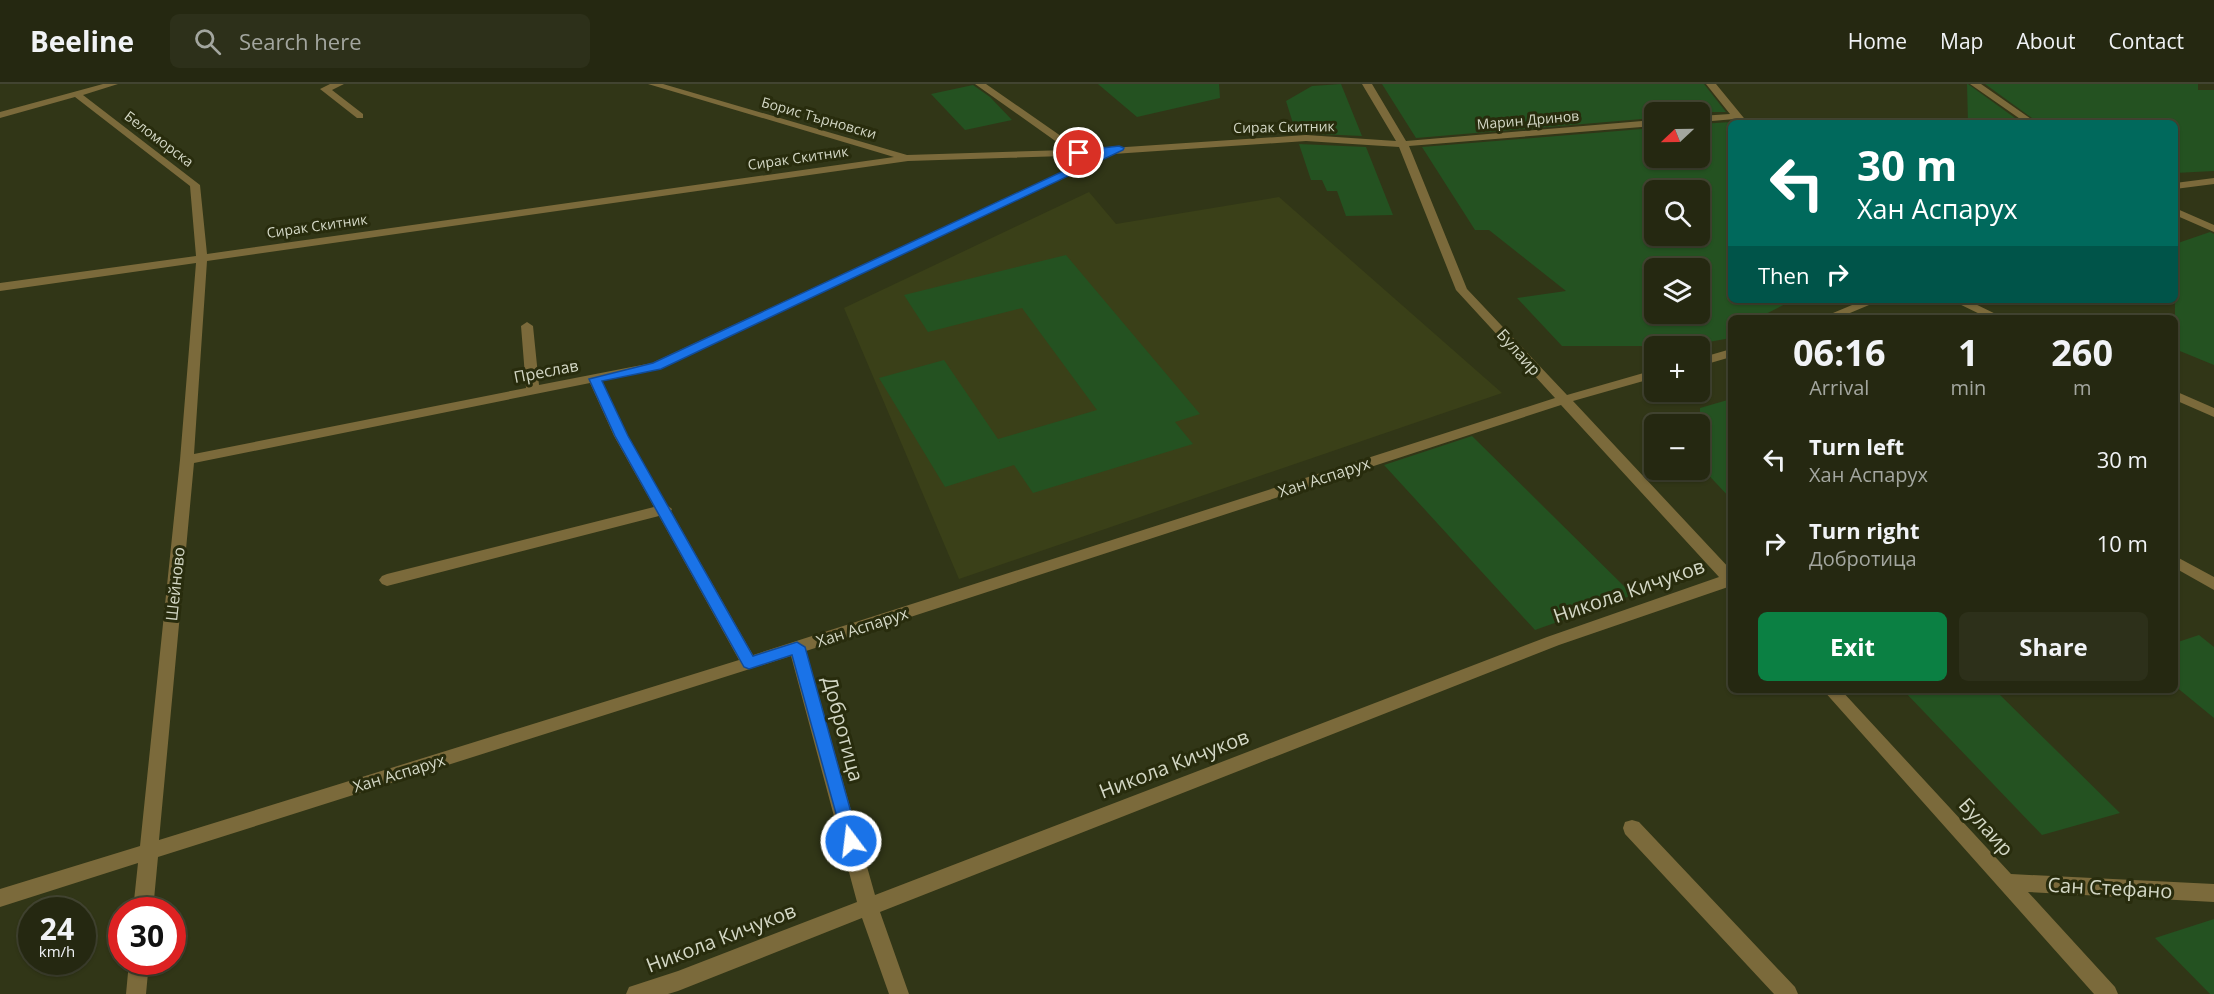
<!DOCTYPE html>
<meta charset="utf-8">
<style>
body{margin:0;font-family:"Open Sans",sans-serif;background:#2d301a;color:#f1f3f6;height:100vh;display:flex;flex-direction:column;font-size:22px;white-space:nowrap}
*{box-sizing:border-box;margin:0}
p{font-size:20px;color:#a3a69f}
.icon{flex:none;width:33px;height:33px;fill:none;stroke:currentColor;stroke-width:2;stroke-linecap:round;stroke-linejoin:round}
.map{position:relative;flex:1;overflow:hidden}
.drawer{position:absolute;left:1728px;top:231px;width:450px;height:378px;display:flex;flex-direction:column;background:#252811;border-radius:9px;box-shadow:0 2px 4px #0004,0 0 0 2px #424431}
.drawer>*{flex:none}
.banner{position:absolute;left:1728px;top:36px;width:450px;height:183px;border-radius:9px;box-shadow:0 2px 4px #0004,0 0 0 2px #424431;background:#00695c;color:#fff;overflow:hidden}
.needle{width:39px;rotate:248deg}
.buttons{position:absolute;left:1644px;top:18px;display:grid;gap:12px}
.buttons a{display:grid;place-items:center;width:66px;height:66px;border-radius:9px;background:#252811;box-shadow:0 2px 4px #0004,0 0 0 2px #424431;font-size:30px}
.speed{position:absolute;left:18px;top:813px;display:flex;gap:12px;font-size:30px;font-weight:700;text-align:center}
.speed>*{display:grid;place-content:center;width:78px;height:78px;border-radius:50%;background:#252811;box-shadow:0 2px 4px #0004,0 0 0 2px #424431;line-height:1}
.speed small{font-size:15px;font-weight:400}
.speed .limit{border:9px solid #d22;background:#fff;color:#111}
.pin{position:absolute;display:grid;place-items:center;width:51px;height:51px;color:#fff;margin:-26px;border:3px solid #fff;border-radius:50%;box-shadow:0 2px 6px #0007}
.me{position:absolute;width:66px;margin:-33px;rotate:345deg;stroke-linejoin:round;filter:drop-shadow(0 0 4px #0008)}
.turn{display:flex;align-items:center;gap:21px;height:126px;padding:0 30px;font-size:27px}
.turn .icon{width:78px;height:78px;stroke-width:2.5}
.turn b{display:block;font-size:42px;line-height:51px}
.then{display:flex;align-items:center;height:57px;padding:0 30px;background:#0003;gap:12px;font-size:22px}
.eta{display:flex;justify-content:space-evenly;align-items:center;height:102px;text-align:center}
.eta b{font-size:36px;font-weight:700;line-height:42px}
.cta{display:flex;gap:12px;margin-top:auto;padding:12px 30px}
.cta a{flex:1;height:69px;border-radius:9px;background:#0b8043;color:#fff;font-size:24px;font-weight:700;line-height:69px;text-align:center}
.cta a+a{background:#2d301a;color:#f1f3f6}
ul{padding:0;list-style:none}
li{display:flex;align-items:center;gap:18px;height:84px;padding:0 30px}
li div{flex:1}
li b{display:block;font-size:22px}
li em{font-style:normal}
header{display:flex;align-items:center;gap:36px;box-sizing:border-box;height:84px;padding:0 30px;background:#252811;border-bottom:2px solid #424431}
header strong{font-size:28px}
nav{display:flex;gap:33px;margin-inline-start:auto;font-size:21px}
.search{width:420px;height:54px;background:#2d301a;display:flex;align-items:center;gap:15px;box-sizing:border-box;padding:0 21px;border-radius:9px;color:#a3a69f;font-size:22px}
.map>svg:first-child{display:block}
.built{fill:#3a4018}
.building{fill:#245221;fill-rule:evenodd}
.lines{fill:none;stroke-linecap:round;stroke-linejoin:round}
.minor{fill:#7b6a3b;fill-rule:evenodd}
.route{fill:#1a73e8;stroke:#114b97;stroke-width:1.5}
.labels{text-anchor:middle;stroke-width:6;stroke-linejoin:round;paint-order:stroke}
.far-street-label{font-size:14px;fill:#d3d7c5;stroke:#282c0d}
.street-label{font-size:16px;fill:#d3d7c5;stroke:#282c0d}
.near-street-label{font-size:20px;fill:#d3d7c5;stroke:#282c0d}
</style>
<header>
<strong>Beeline</strong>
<div class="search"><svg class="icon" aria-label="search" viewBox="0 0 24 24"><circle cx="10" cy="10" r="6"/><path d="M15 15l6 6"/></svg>Search here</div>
<nav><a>Home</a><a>Map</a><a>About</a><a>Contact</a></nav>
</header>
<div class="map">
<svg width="2214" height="910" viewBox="0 0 2214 910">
<rect width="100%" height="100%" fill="#313617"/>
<path class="built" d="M1089,108L1116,140L1279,113L1502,309L959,495L844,224Z"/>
<path class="building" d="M1098,0H1219L1220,14L1137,33Z
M1341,0L1362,52L1296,49L1286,17L1312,2Z
M1382,0H1704L1726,28H1654V34L1416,54Z
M1967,0H1968L2022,39H1968Z
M1985,0H2198V6H2214V87L2175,89V39H2039Z
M973,1L990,13L1012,36L965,46L931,10Z
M1731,38V216H1793L1758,234H1731V254L1686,262H1562L1517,214L1566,207L1489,146H1475L1422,63L1654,44V74H1700V40ZM1654,106H1700V152H1654ZM1654,184H1700V230H1654Z
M1299,60L1366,63L1393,131L1346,132L1337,107H1327L1322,96H1311Z
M2210,148L2214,150V281L2175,265V160Z
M1066,171L1200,330L1175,338L1193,360L1033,409L1014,381L945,403L879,294L944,276L1000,358L998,355L1097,326L1022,224L928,248L904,211Z
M1731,315V415L1700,382V324Z
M1472,352L1633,511L1535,546L1384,381Z
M2199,551L2214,563V634L2175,602V559Z
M1903,606H1995L2120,729L2042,751Z
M2214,835V910H2210L2155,854Z"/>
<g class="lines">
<path class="minor" d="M103,0H118L83,11L200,101L207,170L894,73L648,0H663L907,71L1068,66L975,0H986L1081,66L1306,51L1396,57L1362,0H1372L1406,57L1654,36V42L1409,62L1467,205L1567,311L1654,286V294L1573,317L1731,486V502L1559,561L880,828L909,910H889L862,834L678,907L668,910H626L629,903L678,887L857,818L791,572L158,773L153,826H133L138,779L0,823V805L140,762L180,376L196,179L0,207V199L196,172L190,102L75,13L0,34V28ZM1306,57L1399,63L1456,206L1555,314L753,571L671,427L672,425L667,421L628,352L602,297L661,285L1113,70ZM1098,71L652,279L539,301L533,242L527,238L521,242L526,304L194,370L207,177L908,77ZM590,299L614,352L654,423L387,490L382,492L379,496L382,500L387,502L659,432L739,576L159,756L194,379ZM1561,321L1719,493L1547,553L875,811L806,567Z
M330,0H344L332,6L363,30V34H357L320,5Z
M1706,0H1716L1748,39H1738L1735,35L1700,38V32L1730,30Z
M1970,0H1981L2037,39H2026Z
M2214,94V100L2175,105V99Z
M2175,124L2214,141V148L2175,131Z
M1864,216H1881L1838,234H1821Z
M1951,216H1967L2004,234H1988Z
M1731,265V273L1700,282V274Z
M2175,307L2214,324V333L2175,316Z
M2175,472L2214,493V506L2175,484Z
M1823,606H1841L2011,790L2214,800V818L2028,808L2115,903L2118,910H2094Z
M1632,736L1639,738L1795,903L1798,910H1774L1625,750L1623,744L1625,738Z
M129,878H149L146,910H126Z"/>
</g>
<path class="route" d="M1119,62L1124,64L1123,66L661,285L602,297L628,352L753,572L797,558L805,563L859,757L857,762L851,765L845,762L792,571L749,585L744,583L615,352L589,295L653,279L1102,69L1079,72L1074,69L1076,67Z"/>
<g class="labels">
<g class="far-street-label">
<text transform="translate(819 34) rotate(16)" y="5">Борис Търновски</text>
<text transform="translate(1528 36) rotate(-5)" y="5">Марин Дринов</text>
<text transform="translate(1284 43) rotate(-1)" y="5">Сирак Скитник</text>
<text transform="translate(159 55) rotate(37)" y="5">Беломорска</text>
<text transform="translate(798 74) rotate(-8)" y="5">Сирак Скитник</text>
<text transform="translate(317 142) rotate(-8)" y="5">Сирак Скитник</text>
</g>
<g class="street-label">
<text transform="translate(1519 268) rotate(48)" y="6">Булаир</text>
<text transform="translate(546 287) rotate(-11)" y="6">Преслав</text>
<text transform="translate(1324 393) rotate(-18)" y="6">Хан Аспарух</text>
<text transform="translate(175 500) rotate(-84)" y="6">Шейново</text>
<text transform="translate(862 543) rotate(-18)" y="6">Хан Аспарух</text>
<text transform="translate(399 689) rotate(-17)" y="6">Хан Аспарух</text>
</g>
<g class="near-street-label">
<text transform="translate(1629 507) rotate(-19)" y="7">Никола Кичуков</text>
<text transform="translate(843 645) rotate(75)" y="7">Добротица</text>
<text transform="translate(1174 680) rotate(-21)" y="7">Никола Кичуков</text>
<text transform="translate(1986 743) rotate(48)" y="7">Булаир</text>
<text transform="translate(2110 804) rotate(3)" y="7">Сан Стефано</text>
<text transform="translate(721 854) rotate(-21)" y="7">Никола Кичуков</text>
</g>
</g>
</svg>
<div class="buttons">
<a><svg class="needle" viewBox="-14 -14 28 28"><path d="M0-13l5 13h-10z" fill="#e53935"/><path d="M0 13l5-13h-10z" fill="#a3a69f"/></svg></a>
<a><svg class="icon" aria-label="search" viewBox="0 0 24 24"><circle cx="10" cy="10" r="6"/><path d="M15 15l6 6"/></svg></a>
<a><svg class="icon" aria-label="layers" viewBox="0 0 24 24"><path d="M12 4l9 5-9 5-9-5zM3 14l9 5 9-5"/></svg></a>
<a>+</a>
<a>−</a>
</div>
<div class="speed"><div>24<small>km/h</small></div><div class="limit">30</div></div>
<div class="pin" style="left:1079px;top:69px;background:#d93025"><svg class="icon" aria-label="arrive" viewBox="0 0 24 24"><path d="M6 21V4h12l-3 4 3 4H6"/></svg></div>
<svg class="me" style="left:851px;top:757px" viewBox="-20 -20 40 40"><circle r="17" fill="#1a73e8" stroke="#fff" stroke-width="3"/><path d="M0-11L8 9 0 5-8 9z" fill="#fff"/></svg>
<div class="banner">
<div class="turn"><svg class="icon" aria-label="left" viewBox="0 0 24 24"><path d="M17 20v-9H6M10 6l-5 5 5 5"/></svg><div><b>30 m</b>Хан Аспарух</div></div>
<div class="then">Then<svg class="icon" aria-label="right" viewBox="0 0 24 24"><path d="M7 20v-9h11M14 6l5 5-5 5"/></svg></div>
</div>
<section class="drawer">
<div class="eta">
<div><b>06:16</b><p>Arrival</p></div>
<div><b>1</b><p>min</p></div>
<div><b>260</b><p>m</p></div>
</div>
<ul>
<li><svg class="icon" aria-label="left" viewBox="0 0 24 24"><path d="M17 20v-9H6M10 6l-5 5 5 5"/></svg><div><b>Turn left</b><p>Хан Аспарух</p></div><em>30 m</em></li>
<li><svg class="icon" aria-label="right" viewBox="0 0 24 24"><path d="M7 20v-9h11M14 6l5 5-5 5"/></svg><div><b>Turn right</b><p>Добротица</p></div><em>10 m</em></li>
</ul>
<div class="cta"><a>Exit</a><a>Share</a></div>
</section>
</div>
